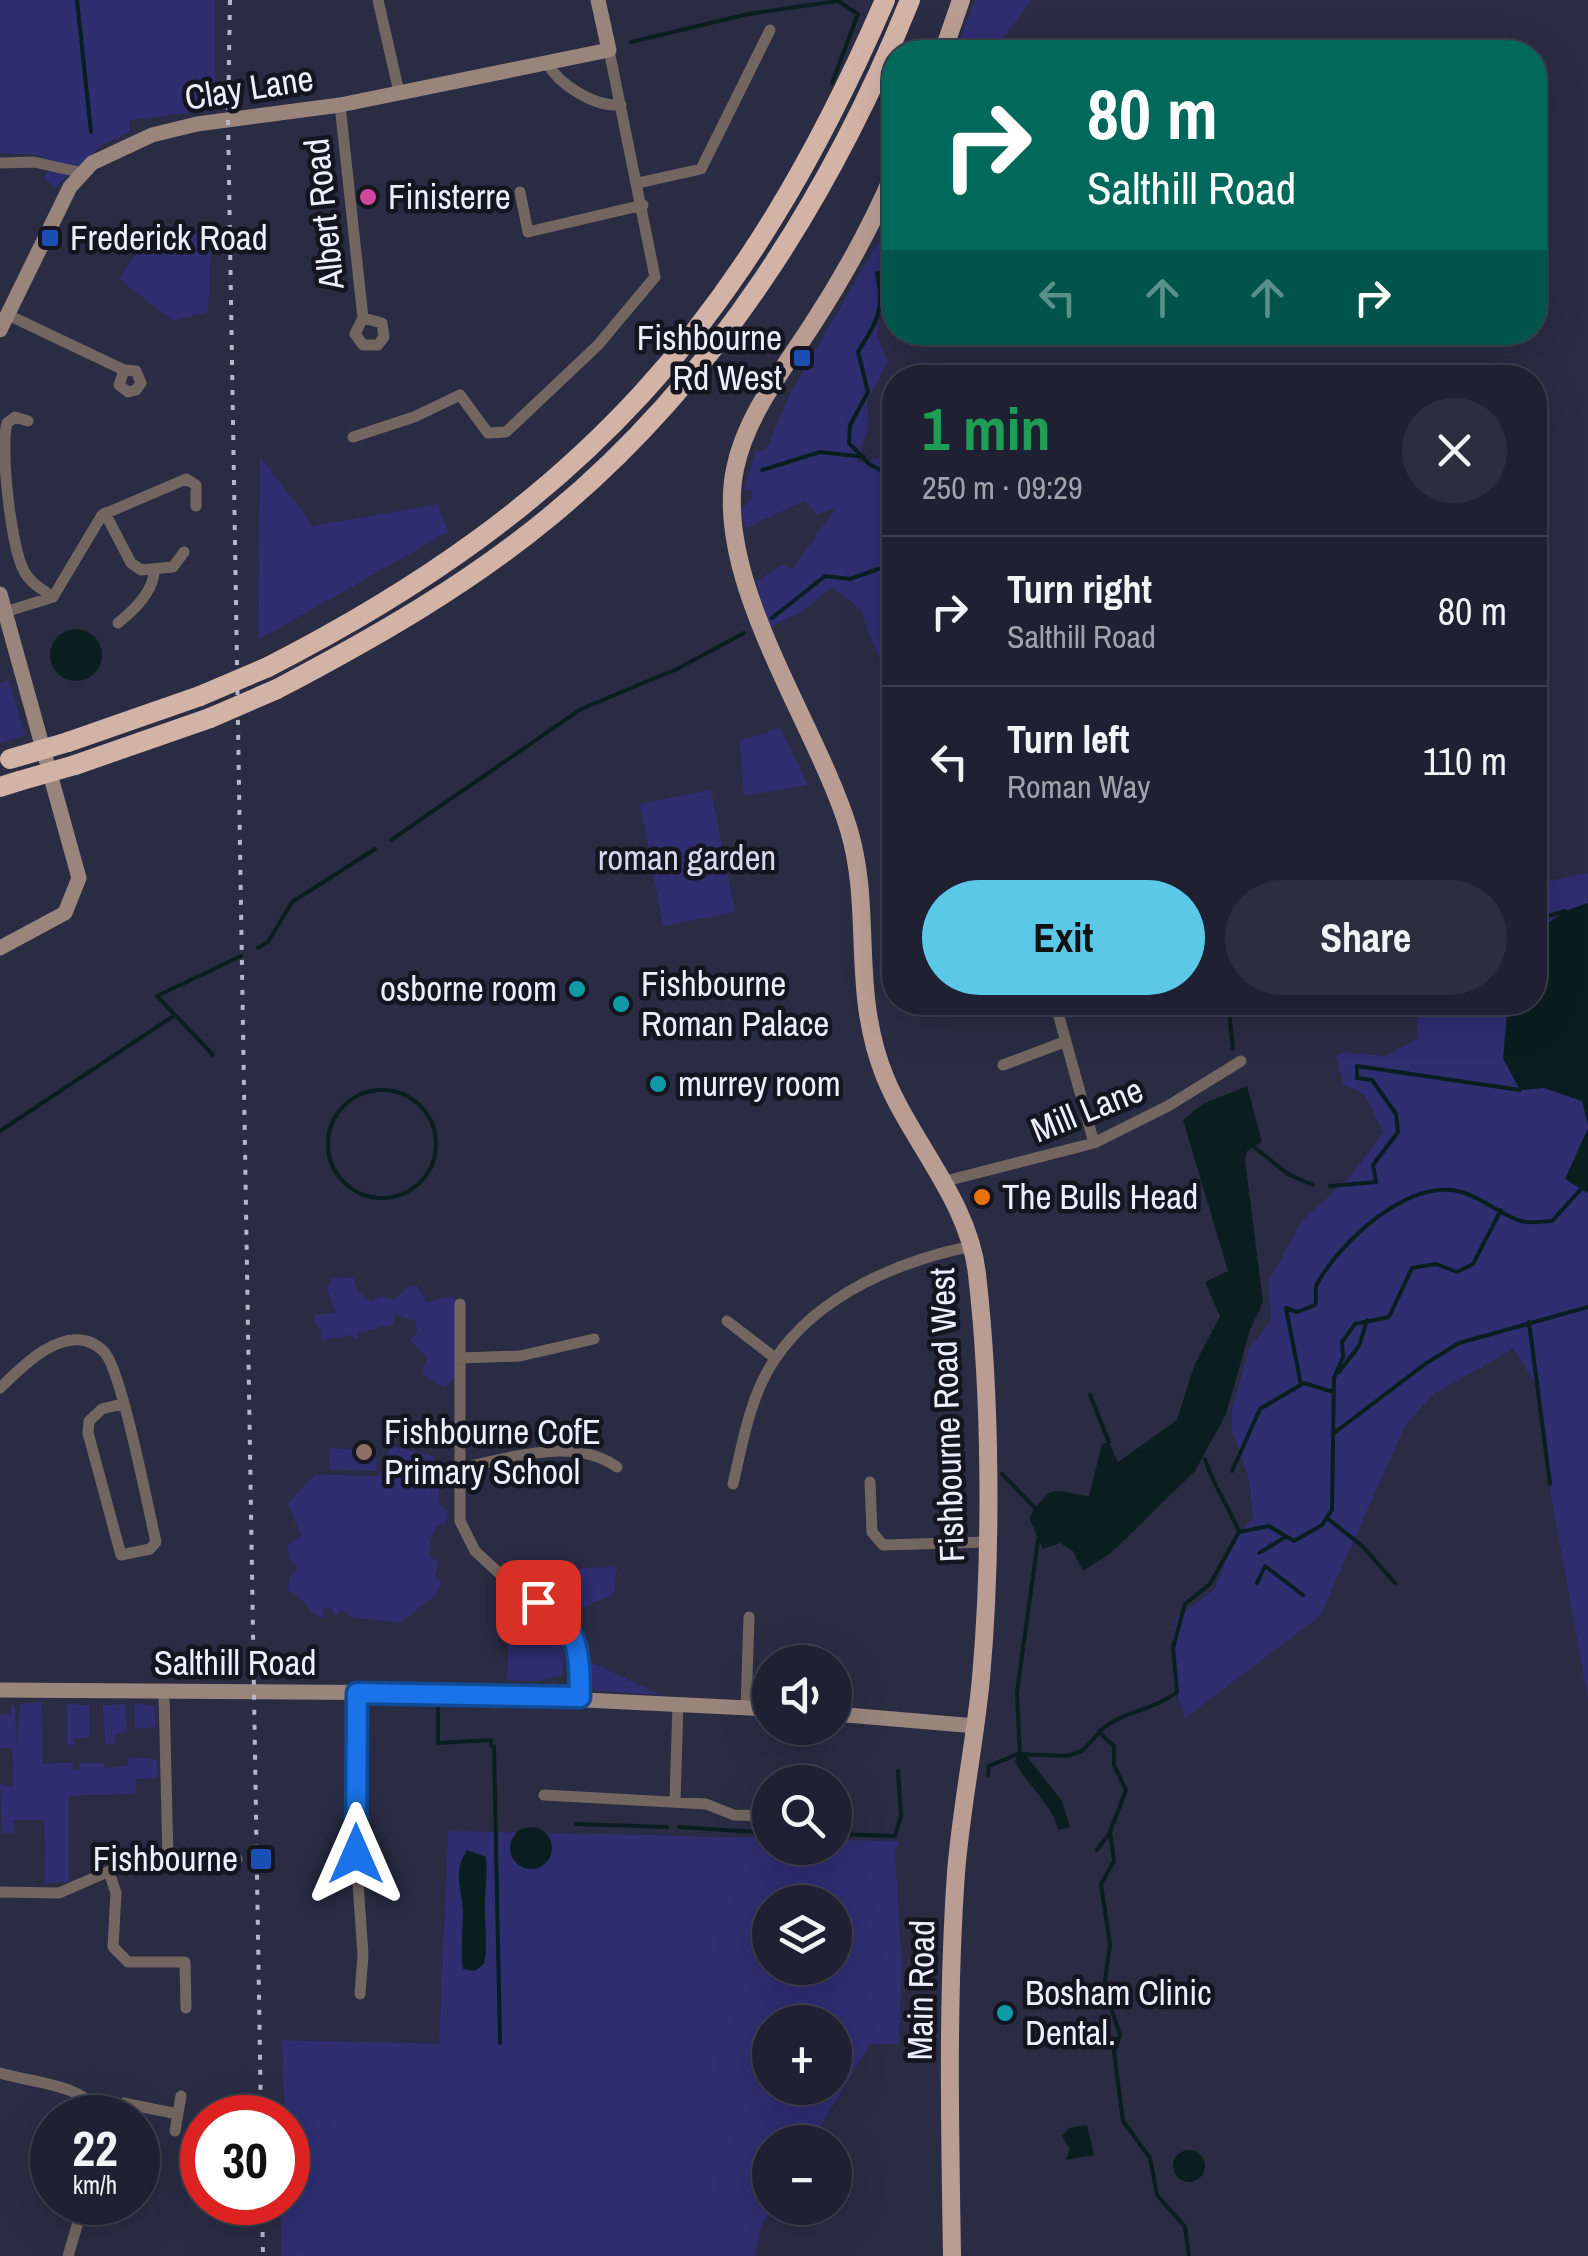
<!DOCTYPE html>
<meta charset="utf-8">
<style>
body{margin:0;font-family:"Archivo Narrow",sans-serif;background:#2c2e3e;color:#f1f3f6;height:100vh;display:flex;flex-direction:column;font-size:38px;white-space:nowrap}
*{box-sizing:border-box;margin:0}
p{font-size:32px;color:#a1a3ac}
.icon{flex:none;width:55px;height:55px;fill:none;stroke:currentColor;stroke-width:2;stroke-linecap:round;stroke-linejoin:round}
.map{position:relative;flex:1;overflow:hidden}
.details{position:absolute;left:882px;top:365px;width:665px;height:650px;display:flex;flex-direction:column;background:#1f2132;border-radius:40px;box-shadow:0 10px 40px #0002,0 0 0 2px #3c3e4d}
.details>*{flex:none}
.hud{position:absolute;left:882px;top:40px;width:665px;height:305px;border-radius:40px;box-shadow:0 10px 40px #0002,0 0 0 2px #3c3e4d;background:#00695c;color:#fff;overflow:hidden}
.fabs{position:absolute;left:752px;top:1645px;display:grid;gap:20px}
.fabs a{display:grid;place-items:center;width:100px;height:100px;border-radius:50%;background:#1f2132;box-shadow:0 10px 40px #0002,0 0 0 2px #3c3e4d;font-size:50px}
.speed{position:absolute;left:30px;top:2095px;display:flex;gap:20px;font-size:50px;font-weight:700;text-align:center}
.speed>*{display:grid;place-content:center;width:130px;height:130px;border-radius:50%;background:#1f2132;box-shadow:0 10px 40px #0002,0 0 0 2px #3c3e4d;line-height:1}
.speed small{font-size:25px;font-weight:400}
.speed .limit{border:15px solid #d22;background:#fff;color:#111}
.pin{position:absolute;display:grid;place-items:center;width:85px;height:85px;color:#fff;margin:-42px;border-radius:20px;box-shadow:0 5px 15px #0006}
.me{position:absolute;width:110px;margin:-55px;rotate:0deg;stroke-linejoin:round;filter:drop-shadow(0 0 8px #0008)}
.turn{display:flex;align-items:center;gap:35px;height:210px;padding:0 40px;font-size:45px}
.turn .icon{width:130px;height:130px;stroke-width:2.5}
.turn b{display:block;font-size:70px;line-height:85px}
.lanes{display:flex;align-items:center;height:95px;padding:0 40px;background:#0003;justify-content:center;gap:50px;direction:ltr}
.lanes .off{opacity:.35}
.round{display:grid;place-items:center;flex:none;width:105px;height:105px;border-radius:52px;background:#2c2e3e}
.summary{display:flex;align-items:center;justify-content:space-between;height:170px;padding:0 40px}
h1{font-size:60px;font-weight:700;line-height:75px;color:#1e9e55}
.cta{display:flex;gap:20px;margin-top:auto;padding:20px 40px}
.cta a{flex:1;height:115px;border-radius:60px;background:#5bc8e7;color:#111;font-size:40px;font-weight:700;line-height:115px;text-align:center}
.cta a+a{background:#2c2e3e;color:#f1f3f6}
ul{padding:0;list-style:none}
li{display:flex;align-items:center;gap:30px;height:150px;padding:0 40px;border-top:2px solid #3c3e4d}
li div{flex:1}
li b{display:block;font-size:38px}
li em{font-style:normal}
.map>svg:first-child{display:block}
.green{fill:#2e2e71;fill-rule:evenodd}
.water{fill:#0b1e1f}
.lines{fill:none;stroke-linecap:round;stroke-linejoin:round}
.stream{stroke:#0b1e1f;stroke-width:4}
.street{stroke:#736661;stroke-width:11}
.secondary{stroke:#9a857d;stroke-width:15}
.primary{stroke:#b99d93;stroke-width:18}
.highway{stroke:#d4b3a7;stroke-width:20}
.rail{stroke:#b4b7c8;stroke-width:4;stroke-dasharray:5 10;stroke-linecap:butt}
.highway-bridge{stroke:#d4b3a7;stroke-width:20}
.route-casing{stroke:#114b97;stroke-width:25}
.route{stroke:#1a73e8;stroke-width:18}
.hotel-dot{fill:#d1479c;stroke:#14151f;stroke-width:4}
.transit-dot{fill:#1a4fb4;stroke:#14151f;stroke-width:4}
.culture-dot{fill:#0f9aa8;stroke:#14151f;stroke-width:4}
.food-dot{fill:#e8710a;stroke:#14151f;stroke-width:4}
.education-dot{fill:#8d6e63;stroke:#14151f;stroke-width:4}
.labels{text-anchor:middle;stroke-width:9;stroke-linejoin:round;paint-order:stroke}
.street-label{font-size:35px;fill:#eceffe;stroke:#14151f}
.poi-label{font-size:35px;fill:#eceffe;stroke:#14151f;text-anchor:start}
.park-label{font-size:35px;fill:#d5d8ef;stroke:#14151f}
</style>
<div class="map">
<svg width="1588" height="2256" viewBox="0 0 1588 2256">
<rect width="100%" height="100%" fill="#292c43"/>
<path class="green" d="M0,0H215V110L129,120L130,132L103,144L55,188L44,177L54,161L37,155L0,153Z
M975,0H1032L992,52H955Z
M895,213V273L885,271L877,336L888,361L867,402L869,425L857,463L895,455V701L860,609L832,587L804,610L769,628L756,581L783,565L793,569L836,507L816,515L805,500L745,529L741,510L753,497L751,490L744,491L755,452L766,450L791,392Z
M212,228L208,312L173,321L119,279L135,254Z
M260,456L313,526L438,504L448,532L258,640Z
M9,680L25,735L0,743V684Z
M780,728L808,785L744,796L739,741Z
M711,790L735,912L663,926L640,804Z
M1588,873V903L1567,911L1588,916V1130L1580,1190L1588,1193V1699L1552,1501L1540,1390L1513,1349L1432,1395L1405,1426L1320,1616L1185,1718L1173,1681V1637L1178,1617L1215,1589L1232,1544L1253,1517L1249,1479L1232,1431V1409L1249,1349L1271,1321L1268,1282L1301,1222L1351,1176L1383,1132L1365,1095L1343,1084L1336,1056L1344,1052L1386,1056L1417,1039L1418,1003L1535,1002V884Z
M341,1277L354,1278L356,1288L371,1302L380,1296L395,1300L410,1285L418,1287L427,1303L451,1296L464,1306L455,1377L445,1388L422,1373L427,1357L410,1341L417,1332L415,1321L395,1314L393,1324L358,1333V1340L349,1335L321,1341V1331L313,1320L316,1315L336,1313L327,1289L332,1279Z
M390,1446L434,1456L430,1476L438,1484L440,1505L448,1512L446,1523L438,1525L430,1540V1557L438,1561L435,1578L442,1582L437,1594L401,1622L354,1618L341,1610L335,1616L330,1607L324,1608L323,1618C307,1614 304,1595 288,1591L289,1578L298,1568L289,1559L287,1545L301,1536L288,1503L315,1475L380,1476Z
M330,1448L377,1450L376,1471L329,1469Z
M555,1564L565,1569L617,1567L614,1594L575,1611L549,1583Z
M510,1605C552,1628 569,1618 562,1675L538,1681L507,1680Z
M591,1662L661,1695L598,1691L589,1686L586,1676Z
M11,1702L15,1709L17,1747L20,1704L42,1702L43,1764L73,1763V1770H79L80,1763H104L105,1768L128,1766L129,1757L157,1760L158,1778L136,1779V1794L69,1796V1882L45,1883L44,1820H14V1833H2L0,1784L13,1787L12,1748H0V1715L11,1714Z
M134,1703L155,1706L156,1727L135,1729Z
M67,1704L89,1705L90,1737L74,1739V1746L67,1744Z
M125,1704L127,1731L115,1735L116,1743L105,1744L103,1705Z
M448,1831L770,1838V1848H835V1840L900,1841L895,1852L902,1966L899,2044H870L811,2142H770L772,2208L761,2227L755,2256H281V2203L288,2202L282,2040L439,2044ZM770,1902H835V1968H770ZM770,2022H835V2088H770Z"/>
<path class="water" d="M50 655a26 26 0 1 1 52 0a26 26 0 1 1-52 0Z
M1588,903V1125L1582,1101L1544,1088L1520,1090L1503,1058L1508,1003L1535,1002V932L1565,911Z
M1247,1086L1262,1142L1247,1151L1245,1160L1263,1302L1250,1330L1226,1414L1195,1471L1113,1551L1083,1571L1073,1551L1060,1543L1043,1549L1029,1518C1055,1479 1052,1492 1089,1496L1102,1444L1109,1442L1118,1462L1177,1420L1194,1366L1220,1316L1205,1282L1228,1271L1183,1120L1203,1104Z
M1588,1128V1193L1565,1179Z
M1018,1754H1025L1062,1801L1070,1827L1058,1830C1051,1801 1028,1788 1015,1761Z
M510 1848a21 21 0 1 1 42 0a21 21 0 1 1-42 0Z
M467,1850L486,1857C488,1878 484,1895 485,1914C485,1933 488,1945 484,1964L475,1971L463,1969C460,1949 463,1932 463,1912C462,1888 452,1873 467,1850Z
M1087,2125L1094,2155L1066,2160L1070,2149L1062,2136L1069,2128Z
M1173 2166a16 16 0 1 1 32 0a16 16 0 1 1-32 0Z"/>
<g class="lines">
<path class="stream" d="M77,0L91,132
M631,42L748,14L838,1L858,14L832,83
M881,99L895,104
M887,141L895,126
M895,270L877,273C885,311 877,321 858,352L868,392L850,425L849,443L869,464L895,478
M762,470L820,452L864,457
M772,618L825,576L850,579L895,563
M889,708L895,707
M391,840L581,709L677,669L744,633
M1535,920L1565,911
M258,948L268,942L292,902L375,849
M1228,1002L1233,1049
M213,1055L157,996L241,956
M328 1144a54 54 0 1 1 108 0a54 54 0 1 1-108 0Z
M0,1131L175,1015
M1253,1146L1288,1174L1313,1185
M1330,1186L1376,1182L1373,1165L1398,1132L1396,1114L1372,1080L1357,1078V1066L1520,1090
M1529,1322L1550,1484
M1339,1372L1359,1346L1367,1320
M1301,1385L1286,1308L1297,1312L1315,1305C1318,1297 1313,1290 1318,1282C1341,1242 1406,1180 1458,1191C1481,1196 1500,1215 1521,1221C1530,1224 1543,1221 1552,1221L1580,1190
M1090,1395L1109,1442
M1334,1433L1425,1364L1459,1343L1588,1307
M1205,1459C1213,1486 1229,1506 1239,1532L1269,1526L1294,1541L1322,1525L1332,1510L1334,1378L1343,1357L1342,1342L1355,1324L1389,1317L1412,1268L1436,1264L1457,1272L1473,1264L1501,1210
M1232,1471L1260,1409L1304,1383L1333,1392
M1002,1474L1035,1508
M1327,1518L1362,1546L1395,1583
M1259,1553L1284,1538
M1257,1583L1265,1566L1303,1595
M438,1708V1743L491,1740V1746
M494,1746L500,2043
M1020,1758L1017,1692L1038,1540
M988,1775L989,1766L1018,1754L1067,1756L1082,1751L1098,1734
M576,1824L667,1827
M679,1827L770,1833
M835,1834L895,1836L901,1816L898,1771
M1097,1850L1109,1834
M1189,2256L1185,2227L1157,2195L1150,2158L1123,2121L1114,2052L1120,2035L1104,1987L1110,1945L1101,1884L1114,1861L1110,1832L1126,1790L1114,1765V1746L1099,1732C1121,1711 1153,1711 1177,1692L1173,1648L1185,1604L1210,1584L1239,1532"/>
<path class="street" d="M378,0L399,92
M547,63C560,86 595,107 621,105
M340,105L363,318L355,334L363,345H378L384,337L382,323L363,318
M0,163L34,162L79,172
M638,183L701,169L770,30
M520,192L528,232L643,205
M6,314L124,370L136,371L141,383L136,390L128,392L119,385L124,370
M28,421L15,417L7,423C0,449 11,547 24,571C30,583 43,590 53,597
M353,437L414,417L460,395L488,433L506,432L598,345L655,277L609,50
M105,513L131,563L141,570L173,567L184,552
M5,612L53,597L102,515L186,479L196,485V506
M118,623C133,611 153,592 154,572
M1055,1002L1094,1143
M1003,1065L1064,1042
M942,1182L1094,1143L1168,1106L1241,1061
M460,1304V1521L475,1551L512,1585L564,1619L579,1660L580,1697
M727,1321L775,1358
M460,1358L520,1356L594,1339
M0,1388C21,1368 54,1333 86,1341C92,1342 101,1348 105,1353C122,1373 148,1508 156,1542L150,1549L121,1555L88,1433L89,1421L102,1409L122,1404
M461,1468C510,1458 573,1436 617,1467
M870,1482L872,1532L883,1545L986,1542
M733,1484C743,1441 750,1396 775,1359C819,1294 899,1261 972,1246
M357,1693L356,1854L363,1955L360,1994
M746,1707L749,1617
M544,1795L706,1804L734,1815L770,1816
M675,1802L678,1703
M835,1817H836
M168,1859H237
M109,1872L116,1893L113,1947L128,1962H185L186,2008
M0,1892L59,1893L135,1860L168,1859L164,1693
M0,2073C32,2083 89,2084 102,2118
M100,2112L123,2103L178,2114
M175,2131L181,2096
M68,2256L84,2202"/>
<path class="secondary" d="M0,330L70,187L92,163L152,135L197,124L340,105L609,50L598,0
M0,594L79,878L65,913L0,948
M0,1690L444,1693L770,1709
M835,1714L976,1726"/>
<path class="primary" d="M943,52L961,0
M895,171C872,225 844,276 812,325C783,370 746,415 735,469C712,580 817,724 849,830C873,911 850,991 885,1077C912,1143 969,1201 977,1274C991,1396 992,1555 981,1678C975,1743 961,1808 956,1873C947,2000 950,2129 952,2256"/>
<path class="highway" d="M268,667C581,507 746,321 885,0
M277,689C374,638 469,584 553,514C716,379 831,195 910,0
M68,742L200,696
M75,765L210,718
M0,787L19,781"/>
<path class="rail" d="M230,0L228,119L261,2118
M262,2202L263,2256"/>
<path class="highway-bridge" d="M200,696L268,667
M210,718L277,689
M10,759L68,742
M19,781L75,765"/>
</g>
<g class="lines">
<defs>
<path id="route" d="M356,1854L357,1693L580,1697C579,1650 580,1629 538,1602"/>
</defs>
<use href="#route" class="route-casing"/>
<use href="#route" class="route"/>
</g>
<circle class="hotel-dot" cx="368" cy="197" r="10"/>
<g class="transit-dot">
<rect x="40" y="228" width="20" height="20" rx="5"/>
<rect x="792" y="348" width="20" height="20" rx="5"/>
<rect x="249" y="1847" width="24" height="24" rx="5"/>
</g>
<g class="culture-dot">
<circle cx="577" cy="989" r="10"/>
<circle cx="621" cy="1004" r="10"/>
<circle cx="658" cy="1084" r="10"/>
<circle cx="1005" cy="2013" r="10"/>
</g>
<circle class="food-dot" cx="982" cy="1197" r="10"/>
<circle class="education-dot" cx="364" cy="1452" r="10"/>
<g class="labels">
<g class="street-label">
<text transform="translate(249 88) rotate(-9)" y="12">Clay Lane</text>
<text transform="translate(324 214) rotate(-96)" y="12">Albert Road</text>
<text transform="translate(1087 1110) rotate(-22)" y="12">Mill Lane</text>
<text transform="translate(947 1415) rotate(-92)" y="12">Fishbourne Road West</text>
<text x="235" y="1675">Salthill Road</text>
<text transform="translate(921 1990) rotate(-89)" y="12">Main Road</text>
</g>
<g class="poi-label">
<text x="388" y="209">Finisterre</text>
<text x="70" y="250">Frederick Road</text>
<text x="782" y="350" text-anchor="end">Fishbourne<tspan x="782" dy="40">Rd West</tspan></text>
<text x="641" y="996">Fishbourne<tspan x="641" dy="40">Roman Palace</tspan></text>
<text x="557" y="1001" text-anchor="end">osborne room</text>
<text x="678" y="1096">murrey room</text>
<text x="1002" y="1209">The Bulls Head</text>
<text x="384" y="1444">Fishbourne CofE<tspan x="384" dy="40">Primary School</tspan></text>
<text x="238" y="1871" text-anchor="end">Fishbourne</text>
<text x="1025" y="2005">Bosham Clinic<tspan x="1025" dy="40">Dental.</tspan></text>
</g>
<g class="park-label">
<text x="687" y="870">roman garden</text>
</g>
</g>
</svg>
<div class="fabs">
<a><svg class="icon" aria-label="sound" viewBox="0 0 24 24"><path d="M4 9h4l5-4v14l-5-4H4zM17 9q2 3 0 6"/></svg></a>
<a><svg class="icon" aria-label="search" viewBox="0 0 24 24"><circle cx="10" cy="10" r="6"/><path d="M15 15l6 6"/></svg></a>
<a><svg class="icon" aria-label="layers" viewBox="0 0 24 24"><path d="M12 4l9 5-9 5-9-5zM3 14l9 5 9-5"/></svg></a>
<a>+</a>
<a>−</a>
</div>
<div class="speed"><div>22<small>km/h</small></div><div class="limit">30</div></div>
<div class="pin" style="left:538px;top:1602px;background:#d93025"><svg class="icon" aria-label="arrive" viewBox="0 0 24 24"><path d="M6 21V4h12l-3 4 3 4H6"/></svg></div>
<svg class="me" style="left:356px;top:1854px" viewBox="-20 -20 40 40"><path d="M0-17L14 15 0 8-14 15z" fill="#1a73e8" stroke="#fff" stroke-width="4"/></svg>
<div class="hud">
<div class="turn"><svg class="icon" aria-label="right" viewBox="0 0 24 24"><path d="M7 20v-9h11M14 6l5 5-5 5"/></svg><div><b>80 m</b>Salthill Road</div></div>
<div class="lanes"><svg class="icon off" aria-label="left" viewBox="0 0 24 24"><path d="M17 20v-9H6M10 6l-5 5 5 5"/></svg><svg class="icon off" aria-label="ahead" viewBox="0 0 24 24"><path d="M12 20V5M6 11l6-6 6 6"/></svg><svg class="icon off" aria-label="ahead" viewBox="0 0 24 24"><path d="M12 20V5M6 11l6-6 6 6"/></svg><svg class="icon" aria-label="right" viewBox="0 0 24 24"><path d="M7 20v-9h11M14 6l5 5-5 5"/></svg></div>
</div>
<section class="details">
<div class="summary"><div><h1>1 min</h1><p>250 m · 09:29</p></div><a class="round"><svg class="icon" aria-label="close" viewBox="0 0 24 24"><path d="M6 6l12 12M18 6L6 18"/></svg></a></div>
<ul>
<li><svg class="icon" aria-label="right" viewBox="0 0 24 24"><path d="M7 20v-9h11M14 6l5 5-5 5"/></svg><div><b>Turn right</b><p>Salthill Road</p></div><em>80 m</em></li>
<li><svg class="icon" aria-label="left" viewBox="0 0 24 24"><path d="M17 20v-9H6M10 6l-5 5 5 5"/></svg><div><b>Turn left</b><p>Roman Way</p></div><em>110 m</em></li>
</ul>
<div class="cta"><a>Exit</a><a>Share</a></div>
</section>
</div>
